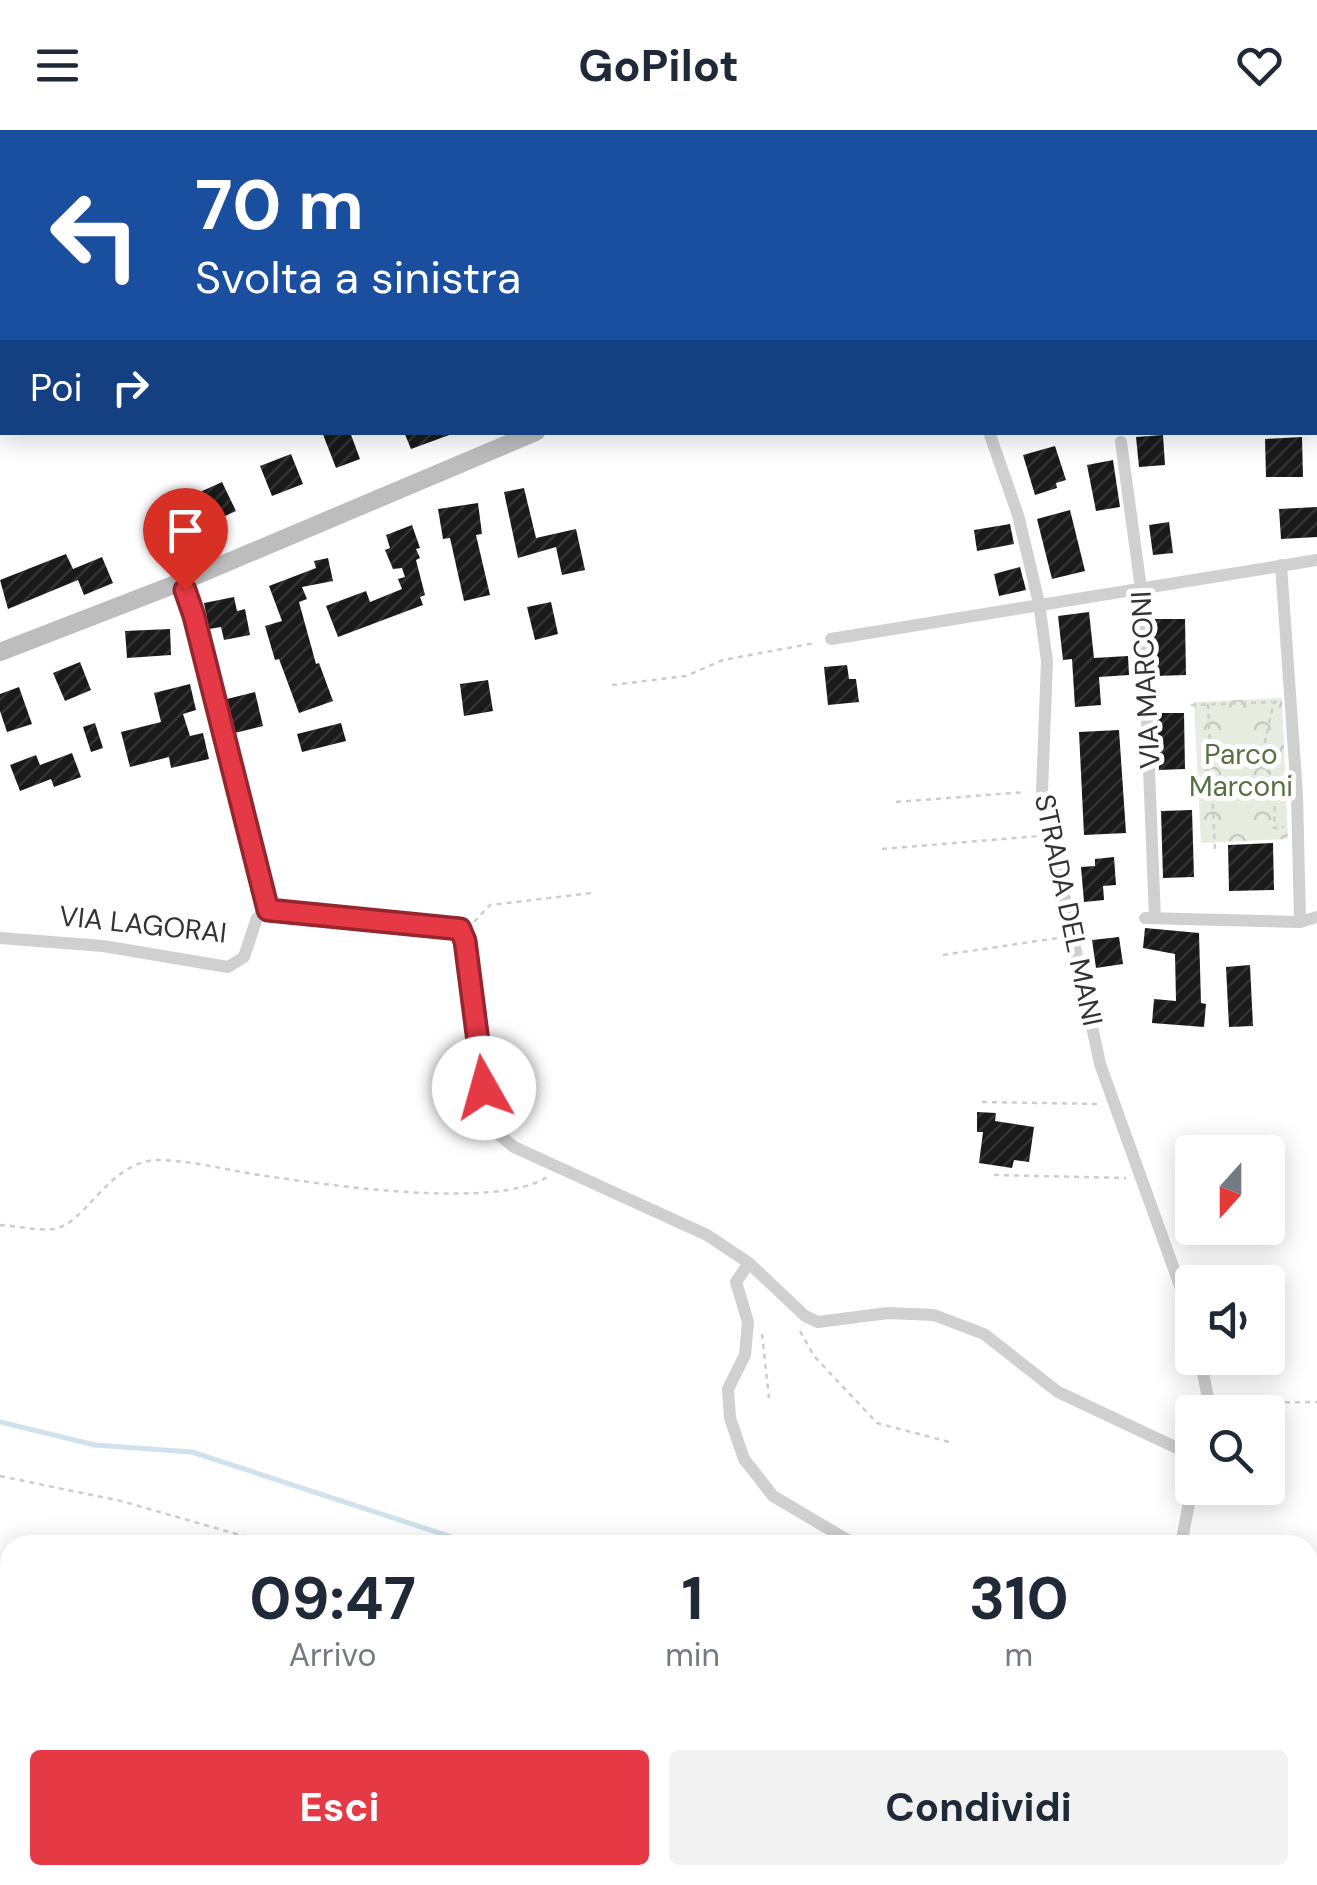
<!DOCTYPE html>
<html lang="it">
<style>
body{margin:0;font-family:"DM Sans",sans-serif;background:#f2f2f3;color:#1f2937;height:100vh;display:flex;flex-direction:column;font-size:38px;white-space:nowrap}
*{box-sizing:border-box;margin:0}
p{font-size:32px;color:#747a83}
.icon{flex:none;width:55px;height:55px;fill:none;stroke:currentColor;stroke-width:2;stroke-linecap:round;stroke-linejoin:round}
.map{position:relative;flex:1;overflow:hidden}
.sheet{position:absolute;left:0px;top:1405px;width:1318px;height:350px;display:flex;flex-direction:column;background:#fff;border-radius:30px 30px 0 0;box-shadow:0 5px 25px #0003}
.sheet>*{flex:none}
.guide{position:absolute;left:0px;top:0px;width:1318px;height:305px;box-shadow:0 5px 25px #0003;background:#1a4fa0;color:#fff;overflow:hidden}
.needle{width:65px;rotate:201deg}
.fabs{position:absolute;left:1175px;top:1005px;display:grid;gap:20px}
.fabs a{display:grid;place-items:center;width:110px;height:110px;border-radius:10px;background:#fff;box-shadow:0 5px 25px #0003;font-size:50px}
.pin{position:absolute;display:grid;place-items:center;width:85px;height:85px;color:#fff;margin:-102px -42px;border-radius:50% 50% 50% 0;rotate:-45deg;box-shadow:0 0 10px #0007}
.pin .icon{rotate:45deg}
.me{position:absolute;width:110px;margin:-55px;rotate:353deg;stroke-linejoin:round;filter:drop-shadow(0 0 8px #0008)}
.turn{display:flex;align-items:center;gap:35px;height:210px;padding:0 30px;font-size:45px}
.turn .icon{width:130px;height:130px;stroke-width:2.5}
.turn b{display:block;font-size:70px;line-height:85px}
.then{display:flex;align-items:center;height:95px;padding:0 30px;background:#0003;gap:20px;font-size:38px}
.eta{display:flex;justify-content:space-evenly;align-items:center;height:170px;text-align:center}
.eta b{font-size:60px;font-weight:700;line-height:70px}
.primary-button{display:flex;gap:20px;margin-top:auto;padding:20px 30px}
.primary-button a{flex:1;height:115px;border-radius:10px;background:#e63946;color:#fff;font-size:40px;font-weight:700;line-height:115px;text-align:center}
.primary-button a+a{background:#f2f2f3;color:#1f2937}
header{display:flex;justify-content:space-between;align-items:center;height:130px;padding:0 30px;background:#fff;font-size:45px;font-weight:700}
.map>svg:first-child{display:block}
.forest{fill:url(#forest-firs)}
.park{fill:url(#park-crowns)}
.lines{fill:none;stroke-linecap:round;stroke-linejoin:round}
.stream{stroke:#cfe2ee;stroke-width:5}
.building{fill:url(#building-hatch)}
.path{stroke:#cdcdcd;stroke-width:2.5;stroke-dasharray:5 5;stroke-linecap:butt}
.street{stroke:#d0d0d0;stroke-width:12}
.secondary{stroke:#bdbdbd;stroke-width:18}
.route-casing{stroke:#96252e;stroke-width:25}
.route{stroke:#e63946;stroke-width:18}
.labels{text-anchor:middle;stroke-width:10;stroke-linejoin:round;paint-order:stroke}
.street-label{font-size:28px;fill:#333;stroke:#fff}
.park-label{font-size:28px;fill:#56703f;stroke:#fff}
</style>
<header><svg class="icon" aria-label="menu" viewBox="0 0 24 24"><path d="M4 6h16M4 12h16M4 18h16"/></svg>GoPilot<svg class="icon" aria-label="heart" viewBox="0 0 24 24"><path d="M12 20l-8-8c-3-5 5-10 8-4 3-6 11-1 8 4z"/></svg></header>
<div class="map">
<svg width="1317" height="1755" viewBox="0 0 1317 1755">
<defs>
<pattern id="forest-firs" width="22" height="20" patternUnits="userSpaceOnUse" patternTransform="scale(2.5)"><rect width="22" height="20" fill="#e6ecdf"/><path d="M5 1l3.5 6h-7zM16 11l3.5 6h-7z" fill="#c6cbc0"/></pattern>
<pattern id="park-crowns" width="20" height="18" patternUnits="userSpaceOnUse" patternTransform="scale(2.5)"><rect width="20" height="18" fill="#e6ecdf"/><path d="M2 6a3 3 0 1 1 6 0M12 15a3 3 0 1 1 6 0" fill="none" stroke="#c6cbc0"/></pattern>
<pattern id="building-hatch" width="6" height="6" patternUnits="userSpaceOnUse" patternTransform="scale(2.5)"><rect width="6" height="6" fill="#1a1a1a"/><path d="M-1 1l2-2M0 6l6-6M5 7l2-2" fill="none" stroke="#333"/></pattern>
</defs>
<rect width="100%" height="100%" fill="#fff"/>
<path class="forest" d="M652,1745H669L688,1751L691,1745H727L723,1755H639Z"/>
<path class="park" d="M1282,568L1288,709L1201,713L1194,572Z"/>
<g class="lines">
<path class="stream" d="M0,1292L95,1315L192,1322L476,1415
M1063,1746L1082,1753L1212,1746L1235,1755"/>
</g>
<path class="building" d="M322,302H350L360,329L336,338Z
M404,302H452V304L411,319Z
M1163,305L1165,335L1139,337L1136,307Z
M1302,307L1303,347H1266L1265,309Z
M1055,316L1066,350L1056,353L1057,358L1035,365L1023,325Z
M291,324L303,354L272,366L260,336Z
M1113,330L1120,377L1096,381L1087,335Z
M222,352L236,381L212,392L198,363Z
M524,358L536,408L576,399L585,440L562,445L556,417L518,428L504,362Z
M478,373L482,404L476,405L490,465L464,471L450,408L443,409L438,379Z
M1317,377V407L1281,409L1279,379Z
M1070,380L1085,441L1052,449L1037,389Z
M1169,392L1173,423L1153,425L1149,395Z
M1010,394L1014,414L977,421L974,400Z
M412,395L420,418L416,419L420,428L416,430L425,465L420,467L423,475L338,507L326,476L366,461L370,472L402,459L398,449L405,447L402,438L393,439L385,420L390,418L386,405Z
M66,424L73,439L102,427L113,453L84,465L78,450L8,479L0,450Z
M328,428L333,451L302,457L307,469L299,472L316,534L319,533L333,571L299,583L279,529L275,530L265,496L282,491L269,456L316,438L314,431Z
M1020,437L1026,460L999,466L994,444Z
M234,467L237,481L245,479L250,505L224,510L221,497L209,499L204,473Z
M551,472L558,504L535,510L527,477Z
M1089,482L1094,528L1128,526L1129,545L1099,547L1101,575L1075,577L1072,529L1063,530L1058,486Z
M1153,489H1185L1186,545L1155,546Z
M170,499L171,525L127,528L125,501Z
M80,532L91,560L65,571L53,543Z
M847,535L849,549H856L859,572L828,575L824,537Z
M488,550L493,581L464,586L460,554Z
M190,554L196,580L183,584L190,606L203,603L209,629L171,638L169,627L130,637L121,602L161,592L154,563Z
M19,557L32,594L7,602L0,581V564Z
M255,562L263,596L235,603L227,569Z
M1157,583H1184L1185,639L1159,640Z
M95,593L103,618L91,622L83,597Z
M341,593L346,611L302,622L297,604Z
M1119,600L1126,703L1084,705L1079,602Z
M72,623L81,647L54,657L51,649L20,661L10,635L36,625L40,635Z
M1192,680L1194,747L1163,748L1161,681Z
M1273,713L1274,760L1229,761L1228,715Z
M1114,727L1116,755L1103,756L1104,770L1084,772L1081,737L1095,736V729Z
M1145,798L1199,803L1201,873L1206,874L1204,897L1152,893L1154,869L1176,871L1175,824L1143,818Z
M1119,807L1123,834L1096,838L1092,810Z
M1250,835L1253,896L1229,897L1226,837Z
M977,982L996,983L995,991L1034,997L1029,1032L1014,1030L1012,1038L979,1033L983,1002H977Z"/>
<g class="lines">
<path class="path" d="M612,555L686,546L723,530L815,513
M1277,572H1274L1263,620L1275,675L1274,698L1284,697
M1208,574L1215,719
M1191,575L1272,572
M1211,622L1262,620
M1213,666L1270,662
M896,672L1026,662
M882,719L1039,706
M474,792L490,775L592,763
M943,825L1058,808
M982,972L1099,974
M994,1045L1126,1048
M0,1095C17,1096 37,1101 54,1099C86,1094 110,1029 160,1030C196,1031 230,1041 266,1046C329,1055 496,1080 547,1047
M800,1201L814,1226L877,1293L953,1313
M762,1204L769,1268
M1225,1273L1317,1272
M0,1346L121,1371L275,1415
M1308,1477L1317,1480
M946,1745L969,1755"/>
<path class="street" d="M833,0V2
M947,0V2
M22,2V0
M100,2L108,0
M281,2L290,0
M0,21L2,20
M0,191L2,189
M989,302L1018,385L1039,473L1047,531L1042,661L1100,934L1192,1189
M1121,312L1142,466L1155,788
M181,452L194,486L268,780
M831,509L1317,430
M268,780L460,799L465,811L487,982L497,1003L514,1017L707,1105L749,1133L805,1186L818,1192L888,1183L934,1185L984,1204L1058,1262L1192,1325
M1145,788L1300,792L1297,664L1281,435
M1300,792L1317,787
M0,808L103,816L228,837L244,827L257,788L268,780
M749,1133L736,1152L748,1192L745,1225L728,1259L730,1288L744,1329L773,1366L856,1415
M1200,1228L1209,1273L1207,1282
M1181,1415L1192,1357
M0,1655L4,1671L0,1676
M1308,1681L1317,1672
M1308,1725L1317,1727"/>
<path class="secondary" d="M1309,2H1317
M0,522L181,452L536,302
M1053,1755L1058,1745"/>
</g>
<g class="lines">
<defs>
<path id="route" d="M185,460L194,486L268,780L460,799L465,811L484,958"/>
</defs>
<use href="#route" class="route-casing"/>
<use href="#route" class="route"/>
</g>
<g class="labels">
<g class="street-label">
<text transform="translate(1145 550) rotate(-93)" y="10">VIA MARCONI</text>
<text transform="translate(1069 780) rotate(78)" y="10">STRADA DEL MANI</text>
<text transform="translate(143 794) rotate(6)" y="10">VIA LAGORAI</text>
</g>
<g class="park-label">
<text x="1241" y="634">Parco<tspan x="1241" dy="32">Marconi</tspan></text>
</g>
</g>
</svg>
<div class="fabs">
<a><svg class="needle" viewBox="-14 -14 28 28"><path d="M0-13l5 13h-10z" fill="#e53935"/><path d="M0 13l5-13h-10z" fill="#747a83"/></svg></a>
<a><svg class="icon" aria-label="sound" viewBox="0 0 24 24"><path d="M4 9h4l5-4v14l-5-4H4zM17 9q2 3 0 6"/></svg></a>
<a><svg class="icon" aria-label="search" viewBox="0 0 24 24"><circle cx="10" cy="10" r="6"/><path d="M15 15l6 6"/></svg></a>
</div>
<div class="pin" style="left:185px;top:460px;background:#d93025"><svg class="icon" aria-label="arrive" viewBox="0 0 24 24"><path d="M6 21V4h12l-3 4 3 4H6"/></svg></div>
<svg class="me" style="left:484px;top:958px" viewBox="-20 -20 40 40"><circle r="19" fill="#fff"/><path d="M0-13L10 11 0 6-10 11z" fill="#e63946"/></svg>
<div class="guide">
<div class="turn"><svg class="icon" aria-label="left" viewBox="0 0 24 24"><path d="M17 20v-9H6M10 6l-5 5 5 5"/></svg><div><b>70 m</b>Svolta a sinistra</div></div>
<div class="then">Poi<svg class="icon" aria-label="right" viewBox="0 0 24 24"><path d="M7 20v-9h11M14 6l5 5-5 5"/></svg></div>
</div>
<section class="sheet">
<div class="eta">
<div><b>09:47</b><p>Arrivo</p></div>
<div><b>1</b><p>min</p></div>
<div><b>310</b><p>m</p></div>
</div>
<div class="primary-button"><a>Esci</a><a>Condividi</a></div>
</section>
</div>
